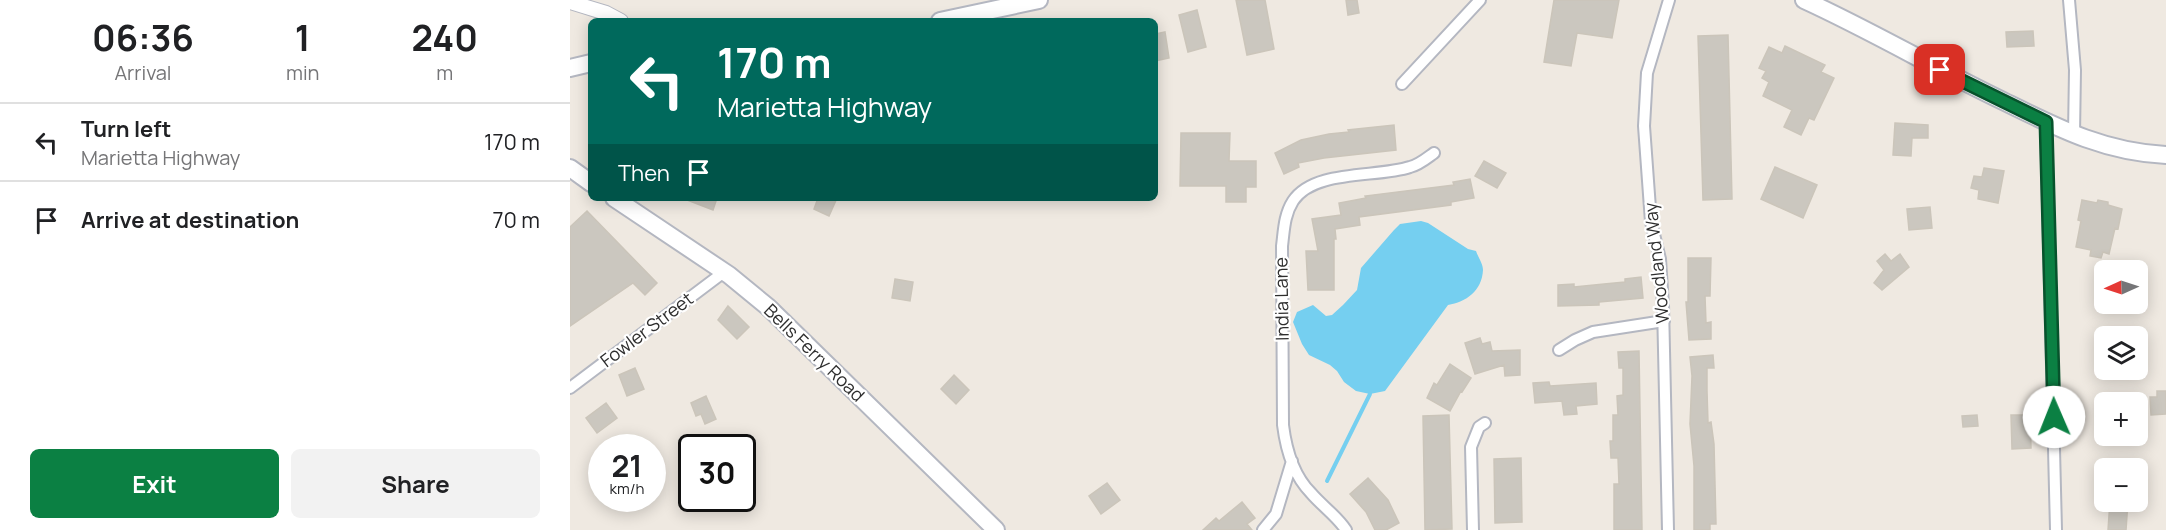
<!DOCTYPE html>
<meta charset="utf-8">
<style>
body{margin:0;font-family:Manrope,sans-serif;background:#f2f2f2;color:#202124;height:100vh;display:flex;flex-direction:column;font-size:22px;white-space:nowrap}
*{box-sizing:border-box;margin:0}
p{font-size:20px;color:#757577}
.icon{flex:none;width:33px;height:33px;fill:none;stroke:currentColor;stroke-width:2;stroke-linecap:round;stroke-linejoin:round}
.map{position:relative;flex:1;overflow:hidden}
.sheet{display:flex;flex-direction:column;background:#fff;width:570px}
.sheet>*{flex:none}
.guide{position:absolute;left:18px;top:18px;width:570px;height:183px;border-radius:9px;box-shadow:0 3px 15px #0003;background:#00695c;color:#fff;overflow:hidden}
.needle{width:39px;rotate:267deg}
.buttons{position:absolute;left:1524px;top:260px;display:grid;gap:12px}
.buttons a{display:grid;place-items:center;width:54px;height:54px;border-radius:9px;background:#fff;box-shadow:0 3px 15px #0003;font-size:30px}
.speed{position:absolute;left:18px;top:434px;display:flex;gap:12px;font-size:30px;font-weight:700;text-align:center}
.speed>*{display:grid;place-content:center;width:78px;height:78px;border-radius:50%;background:#fff;box-shadow:0 3px 15px #0003;line-height:1}
.speed small{font-size:15px;font-weight:400}
.speed .limit{border:3px solid #111;border-radius:9px;background:#fff;color:#111}
.pin{position:absolute;display:grid;place-items:center;width:51px;height:51px;color:#fff;margin:-26px;border-radius:12px;box-shadow:0 3px 9px #0006}
.me{position:absolute;width:66px;margin:-33px;rotate:359deg;stroke-linejoin:round;filter:drop-shadow(0 0 4px #0008)}
.turn{display:flex;align-items:center;gap:21px;height:126px;padding:0 30px;font-size:27px}
.turn .icon{width:78px;height:78px;stroke-width:2.5}
.turn b{display:block;font-size:42px;line-height:51px}
.then{display:flex;align-items:center;height:57px;padding:0 30px;background:#0003;gap:12px;font-size:22px}
.eta{display:flex;justify-content:space-evenly;align-items:center;height:102px;text-align:center}
.eta b{font-size:36px;font-weight:700;line-height:42px}
.action{display:flex;gap:12px;margin-top:auto;padding:12px 30px}
.action a{flex:1;height:69px;border-radius:9px;background:#0b8043;color:#fff;font-size:24px;font-weight:700;line-height:69px;text-align:center}
.action a+a{background:#f2f2f2;color:#202124}
ul{padding:0;list-style:none}
li{display:flex;align-items:center;gap:18px;height:78px;padding:0 30px;border-top:2px solid #e0e0e0}
li div{flex:1}
li b{display:block;font-size:22px}
li em{font-style:normal}
main{display:flex;flex:1;min-height:0}
.map>svg:first-child{display:block}
.water{fill:#75cff0}
.lines{fill:none;stroke-linecap:round;stroke-linejoin:round}
.stream{stroke:#75cff0;stroke-width:4}
.building{fill:#cbc7bf;stroke:#cbc5ba;stroke-width:1.5}
.minor-casing{stroke:#b4b7c1;stroke-width:14}
.tertiary-casing{stroke:#b4b7c1;stroke-width:16}
.secondary-casing{stroke:#b4b7c1;stroke-width:20}
.minor{stroke:#fff;stroke-width:10}
.tertiary{stroke:#fff;stroke-width:14}
.secondary{stroke:#fff;stroke-width:16}
.route-casing{stroke:#07532c;stroke-width:15}
.route{stroke:#0b8043;stroke-width:10}
.labels{text-anchor:middle;stroke-width:4.5;stroke-linejoin:round;paint-order:stroke}
.street-label{font-size:18px;fill:#2e2e2e;stroke:#fff}
</style>
<main>
<section class="sheet">
<div class="eta">
<div><b>06:36</b><p>Arrival</p></div>
<div><b>1</b><p>min</p></div>
<div><b>240</b><p>m</p></div>
</div>
<ul>
<li><svg class="icon" aria-label="left" viewBox="0 0 24 24"><path d="M17 20v-9H6M10 6l-5 5 5 5"/></svg><div><b>Turn left</b><p>Marietta Highway</p></div><em>170 m</em></li>
<li><svg class="icon" aria-label="arrive" viewBox="0 0 24 24"><path d="M6 21V4h12l-3 4 3 4H6"/></svg><div><b>Arrive at destination</b></div><em>70 m</em></li>
</ul>
<div class="action"><a>Exit</a><a>Share</a></div>
</section>
<div class="map">
<svg width="1596" height="530" viewBox="0 0 1596 530">
<rect width="100%" height="100%" fill="#efe9e1"/>
<path class="water" d="M851,221L858,223L898,249L906,251C908,257 913,264 913,270C912,291 896,302 878,305L815,391L800,394L786,391L774,382L767,371L760,365L739,355L732,344L723,322L727,312L743,305L756,316L762,315L773,305L787,290L791,268L824,230L830,224Z"/>
<g class="lines">
<path class="stream" d="M757,481L800,394"/>
</g>
<path class="building" d="M666,0H695L704,49L677,55Z
M776,0H787L789,13L778,15Z
M984,0H1049L1042,38L1007,33L1001,66L974,62Z
M627,10L636,47L618,52L609,15Z
M1463,31L1464,46L1437,47L1436,32Z
M595,32L599,58L585,61V34Z
M1158,35L1162,199L1133,200L1128,36Z
M1215,46L1255,65L1251,72L1264,78L1244,120L1239,118L1231,135L1214,127L1222,110L1193,96L1199,82L1192,78L1196,71L1189,68L1199,47L1212,53Z
M1325,123L1358,125V138H1342L1341,156L1323,155Z
M824,125L826,150L754,158L728,163L729,167L714,174L705,153L731,140L759,134L779,132L778,130Z
M611,133H660L659,161H686V187H676V202H656V186H610Z
M914,161L936,173L927,188L905,176Z
M1205,167L1247,185L1233,218L1191,199Z
M1414,168L1434,171L1428,203L1408,199L1409,190L1401,188L1404,176L1412,177Z
M900,179L904,198L881,202V205L789,217L790,225L765,229L766,239H764V290H738L736,251H748L742,219L771,215L769,203L796,198L795,196L884,185L883,182Z
M112,198H147L143,210Z
M248,198H267L259,216L244,209Z
M1512,200L1527,203L1528,200L1538,202V205L1552,209L1548,229L1545,228L1539,254L1533,252L1531,258L1520,256L1521,250L1506,247L1511,221L1508,220Z
M1360,207L1362,228L1339,230L1337,209Z
M17,211L87,283L75,295L63,283L0,326V227Z
M1315,254L1321,261L1330,254L1339,267L1312,290L1304,283L1314,270L1307,261Z
M1118,258H1141L1140,296H1135L1136,323L1141,322V339L1119,340L1116,302H1118Z
M1071,277L1073,298L1029,302V305L988,306V285L1004,284V287L1034,284L1055,282V279Z
M325,279L343,282L340,301L322,298Z
M158,306L179,327L167,339L148,320Z
M910,338L912,344L920,342L922,351L950,350V375L935,376L934,365L905,374L895,343Z
M1069,351L1072,530H1044V484H1049L1048,458H1041L1040,441H1043V415H1048L1047,396L1053,395V368H1049L1048,352Z
M1143,355L1144,368H1137V391L1138,423L1141,422L1144,444L1146,524H1140V530H1124V466L1120,424L1122,376L1120,357Z
M880,364L901,378L892,392L891,391L880,411L857,398L864,383L867,385Z
M65,368L74,389L57,396L49,375Z
M384,375L399,390L386,404L371,389Z
M979,382L980,386L1026,383L1027,404L1006,406L1007,414L994,415L992,401L965,403L963,383Z
M1587,391H1596V414L1581,415L1580,397H1587Z
M136,396L146,419L135,424L131,414L126,416L121,403Z
M36,403L47,418L27,433L16,418Z
M879,415L882,529L855,530L853,416Z
M1407,415L1408,426L1393,427L1392,416Z
M1441,415H1460L1461,448L1442,449Z
M951,458L952,522L925,523L924,459Z
M798,478L818,500L829,523L816,530H805L796,512L780,494Z
M537,483L550,500L531,514L519,496Z
M1540,501H1558L1556,530H1538Z
M672,502L685,518L677,524L682,530H633L646,518L649,521Z"/>
<g class="lines">
<defs>
<path id="minor" d="M1499,0L1505,70L1504,134
M832,84L910,0
M1476,122L1486,530
M989,350L1005,340L1023,332L1094,321
M0,388L154,272
M693,530L706,514L722,461
M776,530C767,516 752,506 741,493C723,475 716,449 713,425L712,246C714,231 714,215 723,201C744,169 807,178 840,167C849,165 857,158 864,153
M903,530L901,447L909,427L915,423
M1098,530L1093,305L1090,259L1081,222L1074,126L1077,73L1099,0"/>
<path id="tertiary" d="M0,2L36,13L51,21"/>
<path id="secondary" d="M1234,0C1302,31 1366,69 1433,101C1488,128 1534,152 1596,155
M370,21L469,0
M0,68L21,63
M0,168L21,183
M44,198L159,275L198,307L426,530"/>
</defs>
<use href="#minor" class="minor-casing"/>
<use href="#tertiary" class="tertiary-casing"/>
<use href="#secondary" class="secondary-casing"/>
<use href="#minor" class="minor"/>
<use href="#tertiary" class="tertiary"/>
<use href="#secondary" class="secondary"/>
</g>
<g class="lines">
<defs>
<path id="route" d="M1370,70L1476,122L1484,417"/>
</defs>
<use href="#route" class="route-casing"/>
<use href="#route" class="route"/>
</g>
<g class="labels">
<g class="street-label">
<text transform="translate(1087 263) rotate(-96)" y="6">Woodland Way</text>
<text transform="translate(712 299) rotate(-91)" y="6">India Lane</text>
<text transform="translate(77 330) rotate(-37)" y="6">Fowler Street</text>
<text transform="translate(244 353) rotate(44)" y="6">Bells Ferry Road</text>
</g>
</g>
</svg>
<div class="buttons">
<a><svg class="needle" viewBox="-14 -14 28 28"><path d="M0-13l5 13h-10z" fill="#e53935"/><path d="M0 13l5-13h-10z" fill="#757577"/></svg></a>
<a><svg class="icon" aria-label="layers" viewBox="0 0 24 24"><path d="M12 4l9 5-9 5-9-5zM3 14l9 5 9-5"/></svg></a>
<a>+</a>
<a>−</a>
</div>
<div class="speed"><div>21<small>km/h</small></div><div class="limit">30</div></div>
<div class="pin" style="left:1370px;top:70px;background:#d93025"><svg class="icon" aria-label="arrive" viewBox="0 0 24 24"><path d="M6 21V4h12l-3 4 3 4H6"/></svg></div>
<svg class="me" style="left:1484px;top:417px" viewBox="-20 -20 40 40"><circle r="19" fill="#fff"/><path d="M0-13L10 11 0 6-10 11z" fill="#0b8043"/></svg>
<div class="guide">
<div class="turn"><svg class="icon" aria-label="left" viewBox="0 0 24 24"><path d="M17 20v-9H6M10 6l-5 5 5 5"/></svg><div><b>170 m</b>Marietta Highway</div></div>
<div class="then">Then<svg class="icon" aria-label="arrive" viewBox="0 0 24 24"><path d="M6 21V4h12l-3 4 3 4H6"/></svg></div>
</div>
</div>
</main>
